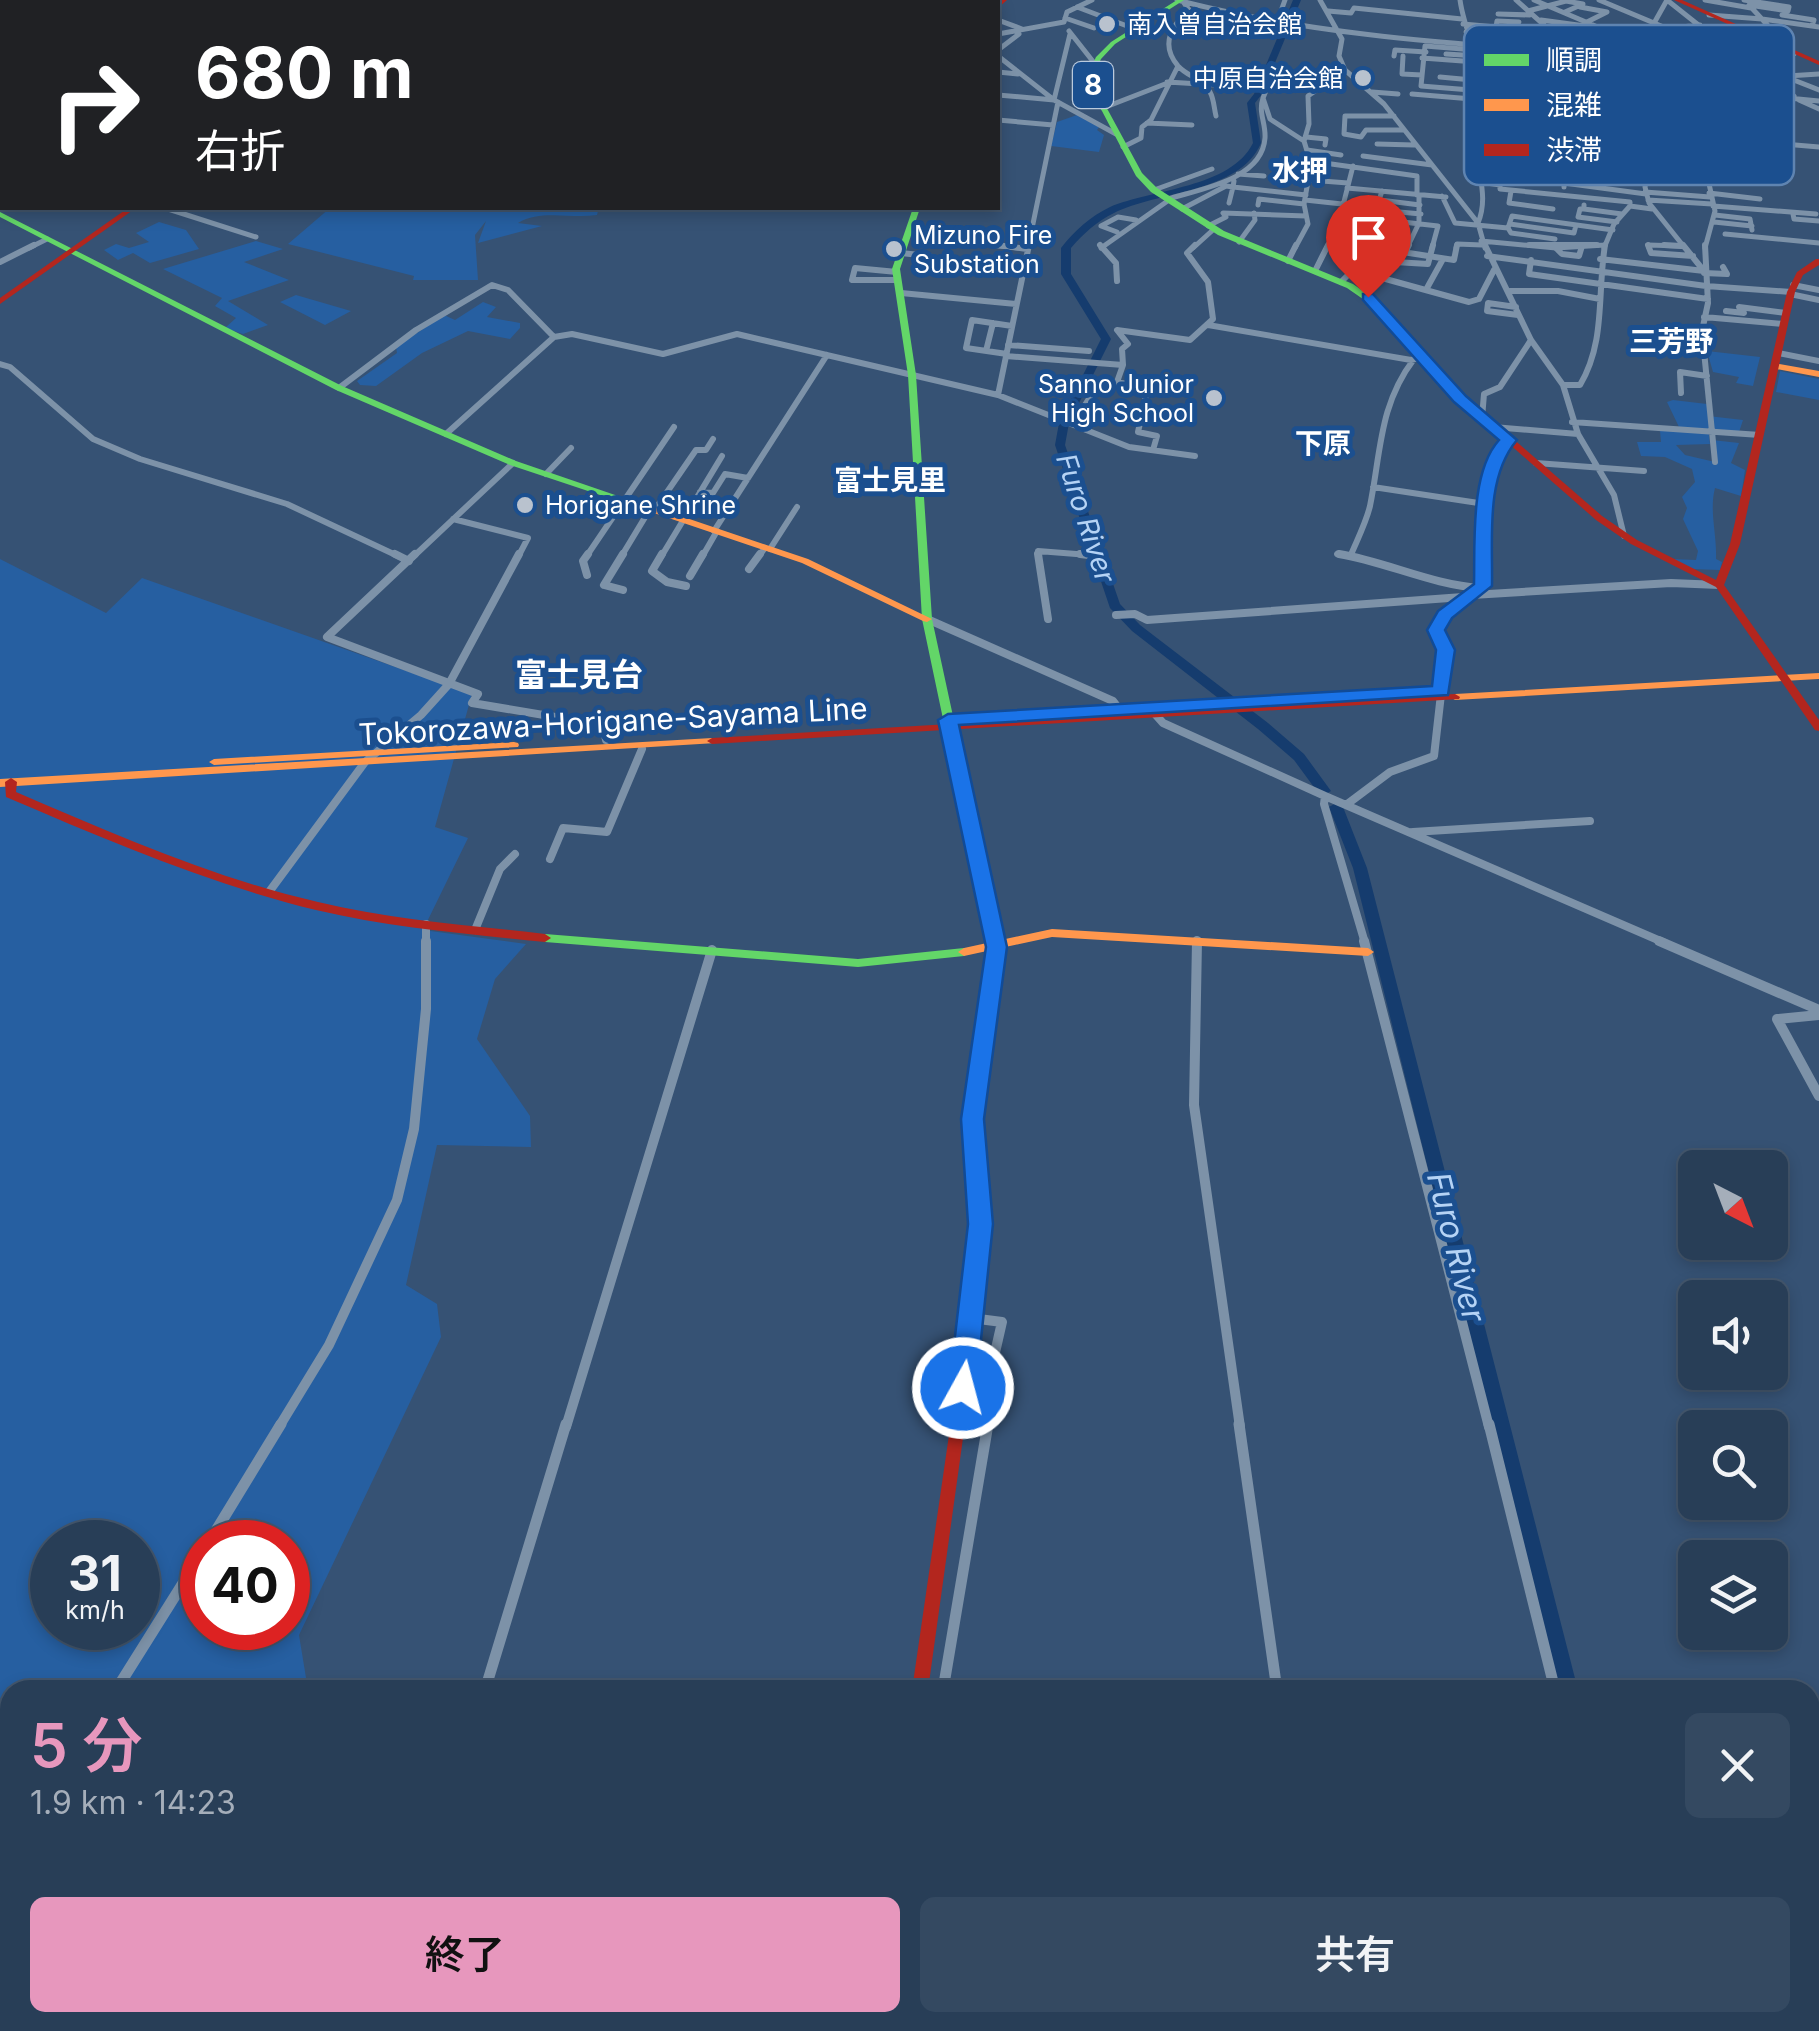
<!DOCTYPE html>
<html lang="ja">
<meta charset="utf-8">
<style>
body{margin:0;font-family:Inter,"Noto Sans JP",sans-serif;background:#344961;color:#f1f3f6;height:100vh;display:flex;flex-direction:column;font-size:38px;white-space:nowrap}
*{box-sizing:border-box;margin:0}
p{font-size:32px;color:#a5aeba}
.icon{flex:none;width:55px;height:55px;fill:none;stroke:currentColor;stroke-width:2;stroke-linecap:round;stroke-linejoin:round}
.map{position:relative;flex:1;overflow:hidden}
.side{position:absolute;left:0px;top:1680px;width:1820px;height:352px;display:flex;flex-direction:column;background:#283e57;border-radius:30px 30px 0 0;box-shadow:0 5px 15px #0003,0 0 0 2px #44576d}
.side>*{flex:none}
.top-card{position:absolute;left:0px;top:0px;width:1000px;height:210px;box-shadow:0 5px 15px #0003,0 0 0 2px #44576d;background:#202124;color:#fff;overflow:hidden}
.needle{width:65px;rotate:138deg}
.controls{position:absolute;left:1678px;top:1150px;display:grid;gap:20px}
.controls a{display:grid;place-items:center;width:110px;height:110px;border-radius:15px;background:#283e57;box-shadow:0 5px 15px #0003,0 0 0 2px #44576d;font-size:50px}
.speed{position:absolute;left:30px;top:1520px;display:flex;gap:20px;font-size:50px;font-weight:700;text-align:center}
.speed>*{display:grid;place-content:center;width:130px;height:130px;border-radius:50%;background:#283e57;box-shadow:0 5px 15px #0003,0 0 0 2px #44576d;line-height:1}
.speed small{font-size:25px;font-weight:400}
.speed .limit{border:15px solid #d22;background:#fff;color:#111}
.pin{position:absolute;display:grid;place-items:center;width:85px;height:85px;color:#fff;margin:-102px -42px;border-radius:50% 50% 50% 0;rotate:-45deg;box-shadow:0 0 10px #0007}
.pin .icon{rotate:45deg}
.me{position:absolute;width:110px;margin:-55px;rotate:7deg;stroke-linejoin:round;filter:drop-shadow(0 0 8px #0008)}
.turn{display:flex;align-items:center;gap:35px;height:210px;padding:0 30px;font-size:45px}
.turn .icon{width:130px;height:130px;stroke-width:2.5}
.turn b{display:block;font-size:70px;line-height:85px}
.round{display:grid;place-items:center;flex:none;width:105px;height:105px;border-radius:15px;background:#344961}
.overview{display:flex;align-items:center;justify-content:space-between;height:170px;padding:0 30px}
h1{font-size:60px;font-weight:600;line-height:75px;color:#e797bd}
.primary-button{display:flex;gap:20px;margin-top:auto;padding:20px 30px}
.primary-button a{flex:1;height:115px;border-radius:15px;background:#e797bd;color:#111;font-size:40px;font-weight:600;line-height:115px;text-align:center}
.primary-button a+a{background:#344961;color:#f1f3f6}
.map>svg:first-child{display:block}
.green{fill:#265fa1;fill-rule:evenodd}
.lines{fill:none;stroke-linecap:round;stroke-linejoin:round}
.river{fill:#153c6e;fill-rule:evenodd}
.street-far4{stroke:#7d92a8;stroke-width:5}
.street-far3{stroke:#7d92a8;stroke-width:6}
.street-far2{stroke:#7d92a8;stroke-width:8}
.street-far1{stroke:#7d92a8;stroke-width:10}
.street{stroke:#7d92a8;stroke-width:11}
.fast{fill:#63d668;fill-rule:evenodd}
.slow{fill:#ff974d;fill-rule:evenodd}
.jam{fill:#b3261e;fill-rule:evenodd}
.route{fill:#1a73e8;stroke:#114b97;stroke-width:2.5}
.poi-dot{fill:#b9c2ce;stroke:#1b4f8f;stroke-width:4}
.labels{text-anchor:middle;stroke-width:10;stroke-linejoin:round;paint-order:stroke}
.far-poi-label{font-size:25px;fill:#fff;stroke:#1b4f8f;text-anchor:start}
.shield{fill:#1b4f8f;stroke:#bbcadd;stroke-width:2.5}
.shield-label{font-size:28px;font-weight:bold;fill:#fff}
.far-neighbourhood-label{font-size:28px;font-weight:bold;fill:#fff;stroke:#1b4f8f}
.far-water-label{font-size:28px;font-style:italic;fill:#b5d3f5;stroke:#1b4f8f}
.street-label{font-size:30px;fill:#fff;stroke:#1b4f8f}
.neighbourhood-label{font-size:32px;font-weight:bold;fill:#fff;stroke:#1b4f8f}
.water-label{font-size:32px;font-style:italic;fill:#b5d3f5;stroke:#1b4f8f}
.key{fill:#1b4f8f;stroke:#5f84b1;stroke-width:2.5}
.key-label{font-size:28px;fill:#fff}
</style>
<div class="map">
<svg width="1819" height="2031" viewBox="0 0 1819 2031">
<rect width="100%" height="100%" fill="#365274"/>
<path class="green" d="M1077,115L1099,127L1097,130L1104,135L1099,152L1051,146L1057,122Z
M330,208H575L598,211L597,215C570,219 541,209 518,223L542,226L478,243L486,221L475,235L478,280H413L414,276L288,244Z
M159,222L186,230L199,249L150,263L133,253L118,260L104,250L116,244L129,248L149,242L136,233Z
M256,241L283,249L244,262L289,280L228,301L268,325L243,334L225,328L236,318L215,306L222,298L163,269Z
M296,295L351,311L325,325L280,302Z
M483,302L496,307L487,317L520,323V328L510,339L468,331L422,353L376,386L360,385L357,381L397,353L396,347L444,315L455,320Z
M1707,351L1760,357L1753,386L1736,383L1739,377L1713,372Z
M1780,371L1819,379V400L1776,392Z
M1673,400L1707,404L1708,416L1743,420L1739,432L1708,428L1710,444L1676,445L1685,455L1715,462L1712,440L1739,443L1731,463L1745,470L1741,496L1715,488C1709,511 1717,534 1716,559L1722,562L1720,570L1692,569L1672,559L1696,560L1698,551L1683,519L1687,508L1682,497L1695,482L1692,469L1665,457L1641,456L1637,442H1661L1660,431L1679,427L1667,402Z
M0,559L106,613L142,578L472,694L435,827L468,838L423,930L526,944L495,979L477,1039L530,1116L531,1147L437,1145L406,1285L437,1304L441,1337L299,1635L308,1690H10V2022L269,2023L267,2031H0ZM52,1542H138V1628H52ZM202,1542H288V1628H202Z"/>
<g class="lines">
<path class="river" d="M1293,0H1301L1262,94L1255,103L1261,143C1240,193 1157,191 1114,213C1097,221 1083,234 1071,248V274L1111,339L1069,423L1065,445L1120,604L1140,625L1268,723L1304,754L1331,791L1324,795L1319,794L1294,760L1258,729L1132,631L1110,608L1055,445L1059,423L1101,339L1061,274V248C1074,231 1091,216 1110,207C1152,189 1231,188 1253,143L1247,103L1254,94Z
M1336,803L1343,807L1367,868L1578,1690H1558L1353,868L1329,807Z
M1639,2022H1661L1663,2031H1641Z"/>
<path class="street-far4" d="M486,0L508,2
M638,0L660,2
M1177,0C1339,42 1509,46 1675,61
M1320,0L1342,39L1339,56L1345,70L1384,104L1478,223L1485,248
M1460,0C1465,37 1487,70 1486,107C1485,120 1476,133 1477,146C1477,174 1489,196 1478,223
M1516,0L1582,59L1608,72L1624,97L1635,142L1648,169L1645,187L1649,203L1685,248
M1534,0L1600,28L1541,20
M1599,0L1740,59L1794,96
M1705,0L1751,8
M1744,0L1789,7L1788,11L1749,5
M418,1L435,2
M1184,3L1190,11C1171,24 1160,45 1178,66C1188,77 1202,78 1210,92C1214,99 1214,108 1216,116
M1749,5L1794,54
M1077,7L1135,29
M1580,7L1607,12L1587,22
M1328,11L1351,13L1354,8L1462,19
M1528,11L1566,1L1583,4L1565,12
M1498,14L1530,15
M1709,15L1762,19
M1782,15L1814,20L1812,26
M1065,18L1094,28
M1762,19L1819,27
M998,20L1022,29
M1277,22L1285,0
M1463,24L1496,27L1497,21L1519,22
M1653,25L1688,88L1715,211L1705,248
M1653,25L1667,0L1735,54
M1513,27L1553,33
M1663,29L1700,25
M1069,31L1095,64
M1466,32L1517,34
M998,34L1064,22L1067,12L1092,0
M1569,42L1600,45L1602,55
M1665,45L1699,47
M998,50L1019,34
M1475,50L1425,46L1421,86L1483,91
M1446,54L1478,56
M1477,54L1497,55L1498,61H1479
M998,56L1054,100L1116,134
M1394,56L1395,50L1426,52
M1403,56L1402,74L1422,75
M1422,58L1476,62
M1562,58V64L1553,63L1554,69L1575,73
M998,72L1018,74
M1770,76L1781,75L1819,90
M1787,76L1819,74
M1440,77L1483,81
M1682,79L1719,84
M1483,80L1529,85
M1774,81L1737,77V84L1782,87
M1167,82L1267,88L1263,98L1270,119L1304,141L1311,164L1304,204L1308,224L1295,248
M1649,88L1651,92L1690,95
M1688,88L1819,101
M1483,90L1627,105
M1372,92L1398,94
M1736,92L1738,108
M1412,94L1484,100
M998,95L1054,100L1070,34
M1799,100L1819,109
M1485,102L1529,106L1531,95
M1690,104L1727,108
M1103,108L1165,84
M1572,113L1536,111L1537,118L1630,124
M1629,115L1659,117V121L1629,118
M1394,116H1345L1344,134L1361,137L1366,130H1403
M998,120L1053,125
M1484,120L1600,131
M1147,123L1192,125
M1631,126L1673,130
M1306,137L1326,139L1325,145
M1699,137L1819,147
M1304,141L1309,124L1308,96L1345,70
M1377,144L1414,145
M1123,147L1141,138L1142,127L1151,120L1178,66
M1636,147L1669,149L1673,166
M1307,150L1341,155
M1476,150L1647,167
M1363,156L1432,165
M1574,160V167L1584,168
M1310,161L1417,176V195
M1671,161L1702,164
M1527,165L1526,180L1556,178
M1477,169L1526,174
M1545,169L1561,170L1560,158
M1703,169L1753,174
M1648,172L1704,176
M1238,174L1264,176
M1309,180L1348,183
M1480,182L1500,185V189L1630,202V206L1652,209
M1593,185L1592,176L1601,175
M1564,187V183L1646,194
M1347,188L1446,197
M1154,190L1212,169
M1511,191L1509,203L1553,209
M1645,192L1710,197
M1709,193L1760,199
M1442,196L1455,223L1508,228L1511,233L1555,239
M1168,199C1200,189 1262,180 1265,138C1266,123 1258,113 1263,98
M1305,200L1342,204
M1380,200L1420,205
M1648,200L1712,204
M1229,203L1233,187L1306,195
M1343,203L1378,207
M1258,205L1259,199L1304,204
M1584,205V209L1622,214
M1713,206L1816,214
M165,208L256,237
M1182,209L1226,186L1233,187L1234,181
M1584,209H1580L1578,217L1617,222
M1378,210L1421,214
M1340,212L1376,216
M1793,214L1794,219L1819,221
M1715,215L1750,219L1752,230
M1376,219L1438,226L1432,248
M1339,222L1374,225
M1714,222L1752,226
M1510,224L1574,233L1576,225
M1208,226L1226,217L1223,213L1306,216
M910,228L954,234
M1508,228L1512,216L1613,230
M1117,232L1101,226L1118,217L1136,220
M1725,234L1819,243
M1481,241L1556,248
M1239,242L1255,220L1254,213
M983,244L1018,248
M1329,245L1345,248
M1364,246L1382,191
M29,248L47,239
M1028,248L1058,102
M1101,248L1169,200
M1193,248L1214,229
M1327,248L1337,229L1353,166
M1363,248H1377
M1407,248L1419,223V195
M1456,248L1457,244L1482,245
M1556,248L1605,245
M1604,248L1614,224L1630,206
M1649,248L1648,245L1681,246"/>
<path class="street-far3" d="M996,245L1027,249
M1100,245L1116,263L1117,281
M1332,245L1362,251L1364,246L1454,260L1457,245
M1485,245L1531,340L1563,385L1578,434L1614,495L1624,536
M1529,245H1597
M1648,245L1651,253L1693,256
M1664,245L1681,246
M1683,245L1704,271
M1705,245L1708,303L1702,331L1715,462
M1556,248L1562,254L1579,256L1582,246
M901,253L929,256
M1405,253L1409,245
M1487,256L1706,286L1791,292
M1600,259L1704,271
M1531,260L1529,274L1708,299
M1288,261L1296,245
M0,262L34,245
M1395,262L1428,264L1433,245
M1315,271L1328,245
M897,272L855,268L852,280H898
M1704,273L1727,274L1723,267
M1341,282L1353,270L1469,302L1479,299L1494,270
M1793,285L1819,290
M1427,288L1443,259
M1510,291H1558L1600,299
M901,293L1016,304
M1790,294L1819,300
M1516,307L1488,303L1487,311L1518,315
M1739,307L1786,313
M1726,311L1744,313
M1704,317L1784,324
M1208,325L1411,360L1423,357
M1008,345L1089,351
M986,351L993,323
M1778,353L1819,361
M1007,354L966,348L972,320L1012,326
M1006,356L1123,365
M0,364L10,367L93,439L140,459L287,504L400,557
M1117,382L1123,365L1122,349L1128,344L1117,330L1190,340L1213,319L1208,282L1187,253L1195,245
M1563,385H1580C1606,341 1597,294 1605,245
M339,388L416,330L492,285L508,290L554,337
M1681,393L1680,372L1707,376
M998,395L1029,245
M1482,418L1484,394L1500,387L1531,340
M1074,422L1101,380L1148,387L1138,432L1157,436L1153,450
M1572,422L1760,435
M1493,427L1578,434
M446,434L554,337L572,334L663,354L737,334L998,395L1129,447L1195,456
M1536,463L1644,471
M546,474L571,448
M1373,487L1485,504
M700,492L713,493L725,474L748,478
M654,511L696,450H706L713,439
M453,519L528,538L518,557
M714,531L827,355
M770,549L797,507
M1337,554L1357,557
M413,557L513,463
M586,557L674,427
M621,557L650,509
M661,557L722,456
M702,557L717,531
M758,557L765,548
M1039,557L1038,551L1089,555
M1350,557C1357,540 1366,523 1370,506C1381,452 1379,405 1414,359
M1483,557C1483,516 1482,473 1509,440"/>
<path class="street-far2" d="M395,554L409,561
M415,554L327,637L478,694L472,703L603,725L606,740
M623,554L604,585L623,590
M662,554L652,571L667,582L686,586
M1038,554L1048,619
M1080,554L1089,555
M1339,554C1387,562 1432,585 1481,588
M749,569L760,554
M587,575L583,561L588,554
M690,576L703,554
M1472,595L1671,583L1719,585
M1116,615L1135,614L1147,620L1463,597
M927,619L1113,701L1120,710
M1155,714L1163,723L1325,796L1324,804L1365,943
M1325,796L1665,943
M1346,805L1390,772L1434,756L1446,650L1436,630L1444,615L1483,586V554
M1413,832L1590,821
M550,859L563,828L607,832L642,749
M269,892L365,762L421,715L449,684L519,554
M426,924V943
M475,930L500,869L515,854"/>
<path class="street-far1" d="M1197,941L1194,1105L1240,1427
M1364,941L1489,1427
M1659,941L1819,1010
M1819,1015L1777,1019L1819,1096
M971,1318L1002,1322L986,1392L988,1427
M279,1427L329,1345L397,1200L414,1129L426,1009V941
M566,1427L712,950"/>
<path class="street" d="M1239,1424L1277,1690
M1489,1424L1555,1690
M209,1542L281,1424
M116,1690L202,1553
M485,1690L566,1424
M943,1690L988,1424
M0,1844L10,1831
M932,2022V2031
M1323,2022L1324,2031
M1639,2022L1641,2031
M381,2031L384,2022"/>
<path class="fast" d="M1177,0H1184L1115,44L1101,59L1095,72L1097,90L1142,173L1157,188L1224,231L1353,284L1379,302L1457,390V394H1451L1373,306L1347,288L1218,235L1151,192L1136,176L1091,90L1089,72L1096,57L1111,42Z
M0,113H2V117L0,118Z
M913,208H920L900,269L916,375L932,619L1003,947L991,1034L985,1039L979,1034L991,947L922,619L908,375L892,269Z
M0,212L342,386L516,461L653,508L648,511L510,465L336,390L0,217Z
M545,934L858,959L964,948L970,952L964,956L858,967L545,942L539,938Z"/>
<path class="slow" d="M1774,363L1819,371V377L1771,368V364Z
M648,505L808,559L932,619L927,622L923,621L802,563L645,510L643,508Z
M1819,673V679L1455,700L1450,697L1455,694Z
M712,738L717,741L716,743L0,787V779Z
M514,742L518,743L519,745L518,747L214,765L209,762L214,759Z
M1052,929L1368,948L1374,952L1368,956L1052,937L964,956L958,952L964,948Z"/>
<path class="jam" d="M389,0H396L393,2H387Z
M867,0H873V2H867Z
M1001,0H1007L998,8V3Z
M1674,0H1682L1819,61V65Z
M128,208H136L0,304V298Z
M1816,259H1819V265L1803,275L1795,292L1740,544L1724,585L1819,720V731L1815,730L1716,587L1631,544L1596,520L1450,392L1457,390L1602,516L1637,540L1716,580L1730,544L1787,292L1797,272Z
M1455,694L1460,697L1459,699L712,744L707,741L712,738Z
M11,778L17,782L16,792C114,834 213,878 318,902C392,920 469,925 545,934L551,938L545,942C469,934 392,928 316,910C209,884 107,840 6,797L5,782Z
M985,1029L991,1034L980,1119L988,1223L974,1359L928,1690H912L960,1359L974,1223L966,1119L979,1034Z
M856,2022H874L873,2031H855Z"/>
</g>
<path class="route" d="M1363,294H1373L1466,396L1517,440C1485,478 1493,539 1492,586L1452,618L1445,630L1455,650L1448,695L959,725L1007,947L984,1119L993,1224L976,1388L972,1397L963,1400L953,1397L949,1388L968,1224L961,1119L986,947L938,720L948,714L1432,686L1436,650L1427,630L1438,611L1474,584C1475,543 1470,472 1499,440L1454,402L1363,300Z"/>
<g class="poi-dot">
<circle cx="1107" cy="24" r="10"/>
<circle cx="1363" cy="78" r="10"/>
<circle cx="894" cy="249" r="10"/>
<circle cx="1214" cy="398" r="10"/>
<circle cx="525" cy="505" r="10"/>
</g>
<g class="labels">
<g class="far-poi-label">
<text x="1127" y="33">南入曽自治会館</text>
<text x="1343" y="87" text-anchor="end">中原自治会館</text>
<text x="914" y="244">Mizuno Fire<tspan x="914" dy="29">Substation</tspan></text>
<text x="1194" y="393" text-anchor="end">Sanno Junior<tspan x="1194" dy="29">High School</tspan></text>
<text x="545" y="514">Horigane Shrine</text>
</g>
<rect class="shield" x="1073" y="62" width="40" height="46" rx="8"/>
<g class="shield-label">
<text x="1093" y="95">8</text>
</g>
<g class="far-neighbourhood-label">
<text x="1300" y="180">水押</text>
<text x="1671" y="351">三芳野</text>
<text x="1323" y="453">下原</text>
<text x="890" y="490">富士見里</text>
</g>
<g class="far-water-label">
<text transform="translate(1086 518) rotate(72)" y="10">Furo River</text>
</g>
<g class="street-label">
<text transform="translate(613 722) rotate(-3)" y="10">Tokorozawa-Horigane-Sayama Line</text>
</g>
<g class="neighbourhood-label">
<text x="579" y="686">富士見台</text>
</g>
<g class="water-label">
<text transform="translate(1456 1247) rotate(76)" y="11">Furo River</text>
</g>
</g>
<rect x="1464" y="25" width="330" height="160" rx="15" class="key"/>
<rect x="1484" y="54" width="45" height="12" fill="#63d668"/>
<rect x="1484" y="99" width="45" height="12" fill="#ff974d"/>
<rect x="1484" y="144" width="45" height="12" fill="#b3261e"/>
<g class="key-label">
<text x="1546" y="70">順調</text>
<text x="1546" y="115">混雑</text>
<text x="1546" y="160">渋滞</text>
</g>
</svg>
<div class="controls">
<a><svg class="needle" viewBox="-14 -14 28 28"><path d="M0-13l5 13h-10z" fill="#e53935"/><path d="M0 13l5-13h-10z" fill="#a5aeba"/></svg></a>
<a><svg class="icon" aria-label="sound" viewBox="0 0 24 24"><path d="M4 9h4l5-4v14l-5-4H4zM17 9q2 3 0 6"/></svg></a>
<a><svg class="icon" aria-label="search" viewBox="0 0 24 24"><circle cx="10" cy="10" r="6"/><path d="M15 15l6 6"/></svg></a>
<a><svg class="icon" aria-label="layers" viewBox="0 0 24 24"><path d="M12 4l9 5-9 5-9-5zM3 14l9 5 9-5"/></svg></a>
</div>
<div class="speed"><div>31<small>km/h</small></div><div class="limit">40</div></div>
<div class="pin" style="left:1368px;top:297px;background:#d93025"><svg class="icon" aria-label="arrive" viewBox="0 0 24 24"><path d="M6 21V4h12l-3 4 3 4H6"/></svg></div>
<svg class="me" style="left:963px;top:1388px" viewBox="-20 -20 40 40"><circle r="17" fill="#1a73e8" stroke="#fff" stroke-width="3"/><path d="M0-11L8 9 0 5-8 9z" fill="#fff"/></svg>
<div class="top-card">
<div class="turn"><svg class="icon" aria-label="right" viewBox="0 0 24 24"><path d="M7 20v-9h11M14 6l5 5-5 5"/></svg><div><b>680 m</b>右折</div></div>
</div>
<section class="side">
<div class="overview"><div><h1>5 分</h1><p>1.9 km · 14:23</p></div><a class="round"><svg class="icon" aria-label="close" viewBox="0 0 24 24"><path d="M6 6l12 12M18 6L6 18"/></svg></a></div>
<div class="primary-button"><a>終了</a><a>共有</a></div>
</section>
</div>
